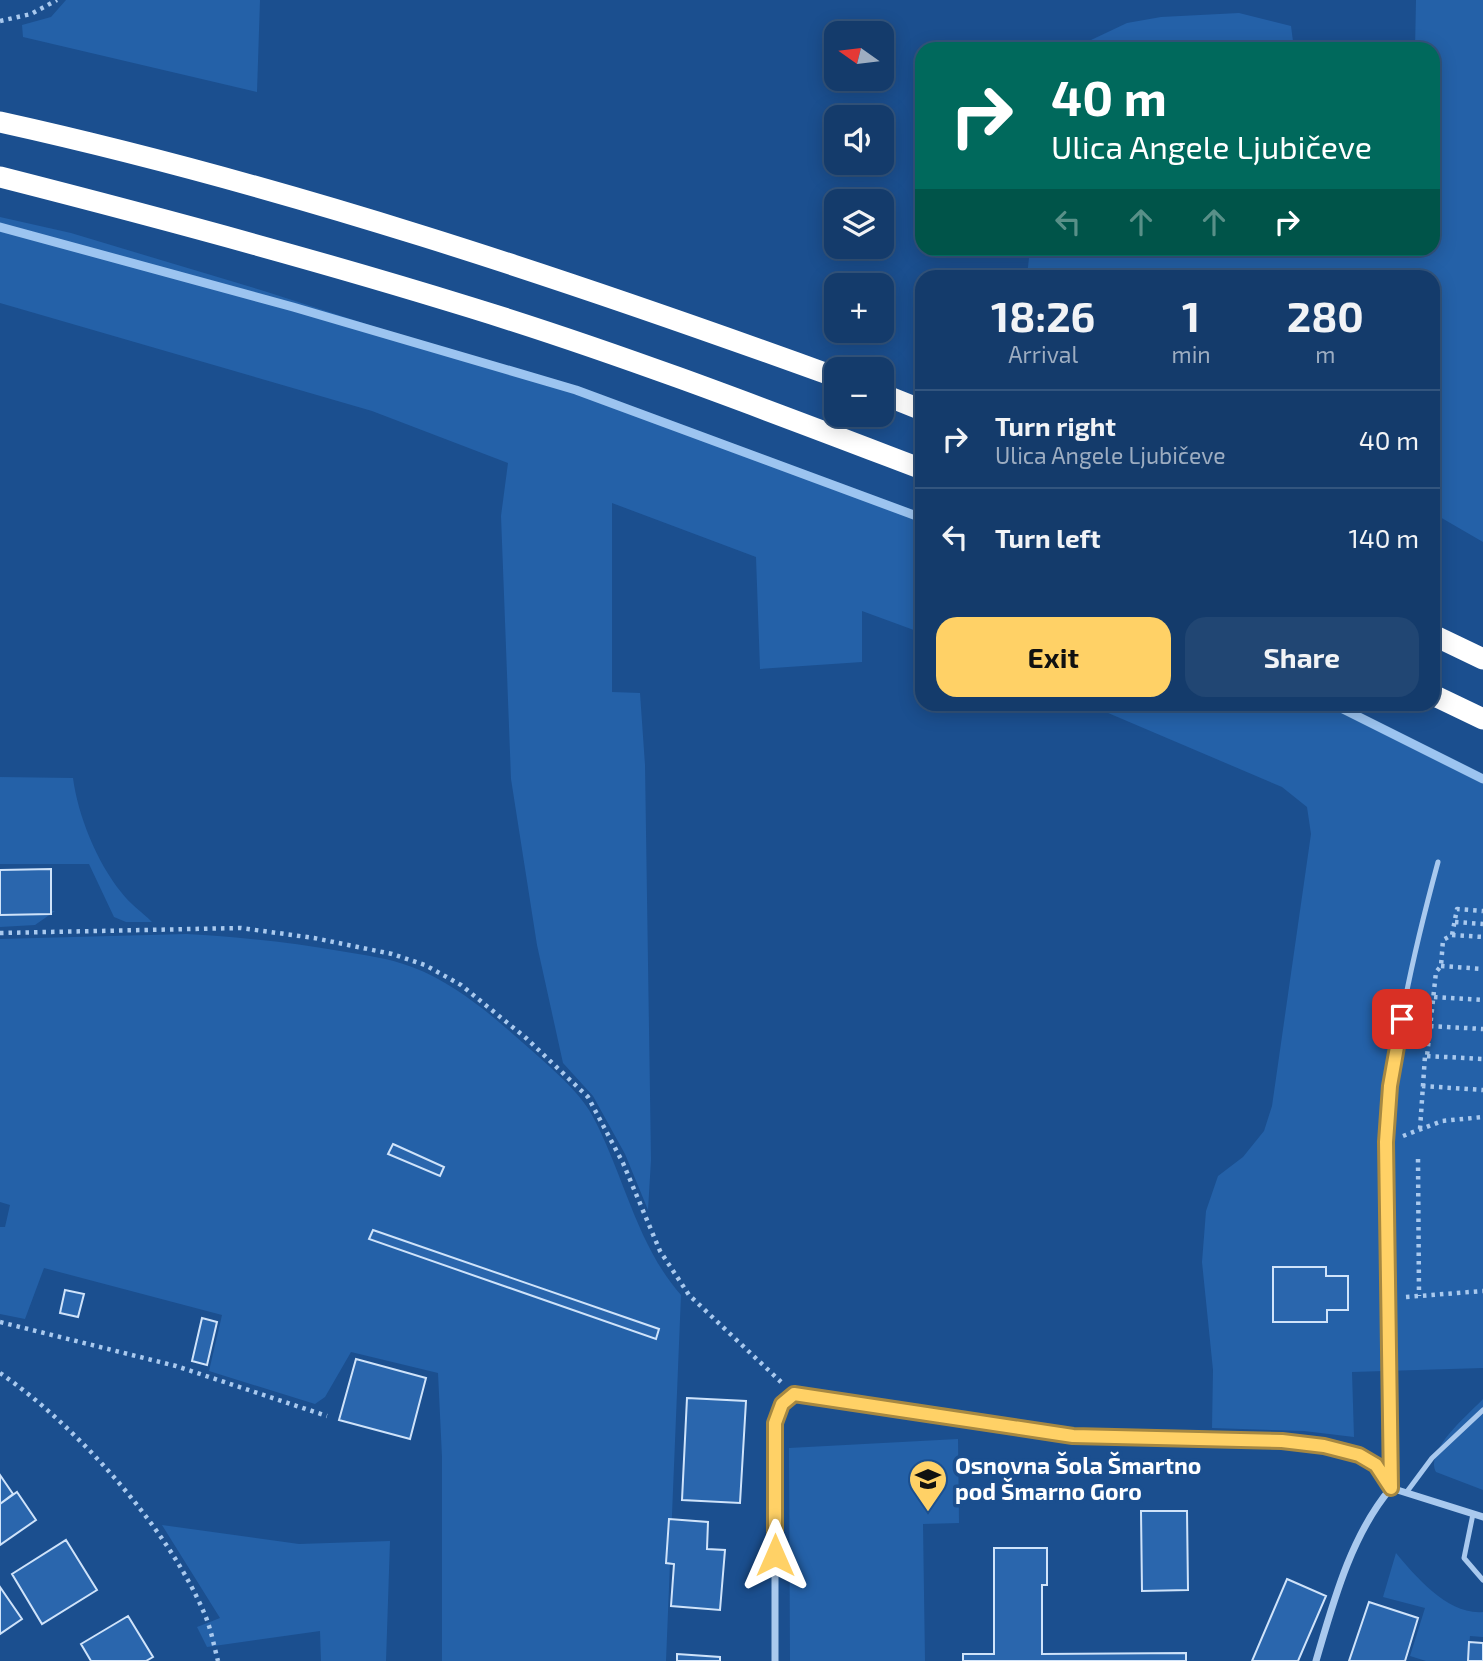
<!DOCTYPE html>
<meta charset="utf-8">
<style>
body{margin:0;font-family:"Exo 2",sans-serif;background:#214673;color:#f1f3f6;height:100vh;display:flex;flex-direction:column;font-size:26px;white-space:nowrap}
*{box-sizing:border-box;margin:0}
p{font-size:23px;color:#9dadc1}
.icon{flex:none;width:38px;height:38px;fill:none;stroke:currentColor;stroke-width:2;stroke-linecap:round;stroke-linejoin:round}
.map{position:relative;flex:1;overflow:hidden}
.sheet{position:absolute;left:915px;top:270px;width:525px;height:441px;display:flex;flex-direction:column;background:#143b6b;border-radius:21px;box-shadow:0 4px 18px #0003,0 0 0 2px #33557e}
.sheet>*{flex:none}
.guide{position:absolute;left:915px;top:42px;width:525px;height:214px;border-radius:21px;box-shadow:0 4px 18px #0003,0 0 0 2px #33557e;background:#00695c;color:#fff;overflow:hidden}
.needle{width:46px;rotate:284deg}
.controls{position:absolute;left:824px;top:21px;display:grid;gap:14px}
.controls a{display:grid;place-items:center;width:70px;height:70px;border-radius:14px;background:#143b6b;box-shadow:0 4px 18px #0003,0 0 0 2px #33557e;font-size:35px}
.pin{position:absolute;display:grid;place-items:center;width:60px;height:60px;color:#fff;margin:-30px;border-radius:14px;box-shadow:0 4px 10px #0006}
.me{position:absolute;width:77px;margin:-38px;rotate:0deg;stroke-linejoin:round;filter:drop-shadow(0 0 5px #0008)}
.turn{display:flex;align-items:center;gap:24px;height:147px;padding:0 21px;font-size:32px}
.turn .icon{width:91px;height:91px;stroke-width:2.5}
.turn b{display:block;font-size:49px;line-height:60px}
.lanes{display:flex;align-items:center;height:66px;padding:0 21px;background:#0003;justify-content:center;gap:35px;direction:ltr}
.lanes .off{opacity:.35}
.eta{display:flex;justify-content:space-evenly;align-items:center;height:119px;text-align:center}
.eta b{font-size:42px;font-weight:700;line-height:49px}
.button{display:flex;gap:14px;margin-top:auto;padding:14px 21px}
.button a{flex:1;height:80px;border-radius:21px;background:#ffd166;color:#111;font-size:28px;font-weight:700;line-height:80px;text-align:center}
.button a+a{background:#214673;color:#f1f3f6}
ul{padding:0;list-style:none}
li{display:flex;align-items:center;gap:21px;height:98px;padding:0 21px;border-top:2px solid #33557e}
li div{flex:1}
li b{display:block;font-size:26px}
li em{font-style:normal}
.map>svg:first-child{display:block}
.green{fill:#2461a8}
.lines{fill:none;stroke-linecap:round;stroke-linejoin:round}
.stream{stroke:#9cc4f0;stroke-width:9}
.building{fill:#2a66ad;stroke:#cfe3fa;stroke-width:2}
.path{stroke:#a9c9ee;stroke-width:4.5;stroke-dasharray:3.5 5;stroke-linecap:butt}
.service{stroke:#a9c9ee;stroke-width:5}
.minor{stroke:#a9c9ee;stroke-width:7}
.motorway{stroke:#fff;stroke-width:21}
.route-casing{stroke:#a68842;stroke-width:18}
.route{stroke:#ffd166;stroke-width:12}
.labels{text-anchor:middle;stroke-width:7;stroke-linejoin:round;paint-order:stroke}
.poi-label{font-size:23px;font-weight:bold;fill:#fff;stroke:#1b4f8f;text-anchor:start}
</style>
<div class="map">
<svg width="1483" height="1661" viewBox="0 0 1483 1661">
<rect width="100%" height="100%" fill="#1b4f8f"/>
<path class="green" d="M66,0H260L257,92L23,37L22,25L51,17Z
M1416,0H1483V542L1433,513V276H1027L1030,249L1433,248V49H1415Z
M1239,13L1291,26L1294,49H1072L1127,23L1161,17Z
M0,217L71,233L264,291L686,427L922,522V633L862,611V662L760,669L756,557L612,503V692L640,693L645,765L651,1160L648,1210L625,1154L593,1096L563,1063L537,945L511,779L501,516L508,463L372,411L0,303Z
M1087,704H1340L1483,776V1368L1352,1372L1354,1437L1304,1431L1212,1428L1213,1370L1202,1262L1206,1211L1218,1176L1243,1157L1264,1131L1272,1106L1311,834L1307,807L1282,787Z
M0,777L73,778C78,816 97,862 121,892C129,903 142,912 152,922H126L114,917L89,864H0Z
M55,911L35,925L0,927V913Z
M186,934C238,937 289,942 340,951C364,955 389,958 412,967C457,984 495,1018 530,1049C551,1068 578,1090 592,1115C624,1174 636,1244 681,1295L666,1661H442V1457L438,1373L351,1352L325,1397L315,1404L209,1371L222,1315L44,1268L25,1319L0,1314V1227H5L10,1205L0,1202V939Z
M1483,1399V1490L1436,1472C1424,1451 1469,1414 1483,1399Z
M958,1439L959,1523L923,1524L925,1661H790L789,1448Z
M162,1525L299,1544L390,1541L386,1661H321L320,1631L207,1647L197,1627L220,1618Z
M1396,1553C1417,1578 1448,1615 1483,1612V1637L1470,1636L1467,1661H1426L1410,1656L1425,1608L1383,1597Z"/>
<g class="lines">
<path class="stream" d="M0,227L293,307L576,390L922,518
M1333,704L1483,779"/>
</g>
<path class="building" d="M51,869V914L0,915V870Z
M393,1144L444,1167L440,1176L388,1154Z
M373,1230L659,1329L656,1339L369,1239Z
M1273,1267H1326V1276H1348V1310H1327V1322H1273Z
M65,1290L84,1294L78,1317L60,1313Z
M202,1318L217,1322L207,1365L192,1361Z
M356,1359L426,1378L410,1439L339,1420Z
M687,1398L746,1401L740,1503L682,1500Z
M0,1475L13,1494L0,1504Z
M17,1492L36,1520L0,1545V1504Z
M1141,1511H1187L1188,1590L1142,1591Z
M669,1519L708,1522L707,1549L725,1550L720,1610L671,1606L674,1564L666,1563Z
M66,1540L97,1590L42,1624L12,1574Z
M994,1548H1047V1585H1042V1654L1186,1653V1661H963V1654H994Z
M1287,1579L1326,1596L1298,1661H1252Z
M0,1587L22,1619L0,1634Z
M1369,1602L1418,1618L1405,1661H1349Z
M128,1616L153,1657L146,1661H91L81,1644Z
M1469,1642L1483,1643V1661H1468Z
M677,1654L720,1657V1661H677Z"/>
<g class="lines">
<path class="path" d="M0,21L31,14L57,0
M1455,922L1483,924
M0,933L241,928L314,938L392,954L425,965L461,985L526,1038L588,1097L623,1163L660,1251L689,1295L781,1382
M1452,935L1483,937
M1441,966L1483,969
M1434,997L1483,1000
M1430,1026L1483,1029
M1427,1056L1483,1059
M1422,1086L1483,1090
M1420,1129L1425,1056H1427L1436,972L1441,966L1443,940L1452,935L1457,909L1483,911
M1403,1136L1442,1121L1483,1117
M1418,1159L1419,1296
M1406,1297L1483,1291
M0,1322L176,1366L327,1416
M0,1373C76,1425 169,1529 205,1615C211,1629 214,1646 218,1661"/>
<path class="service" d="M1391,1488L1386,1142C1392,1047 1413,954 1438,862
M1406,1493L1432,1458L1483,1410
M1473,1514L1464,1558L1483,1580"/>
<path class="minor" d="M1391,1488L1483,1517
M775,1661V1423L782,1404L794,1394L1073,1436L1282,1441L1324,1446L1359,1455L1376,1466L1391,1488
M1316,1661C1333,1603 1351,1535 1391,1488"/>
<path class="motorway" d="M0,122C285,185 563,278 836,377
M0,177C157,217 314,259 469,307C622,354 772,412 922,469
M882,394L922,410
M1433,635L1483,659
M1433,695L1483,719"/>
</g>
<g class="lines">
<defs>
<path id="route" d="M775,1555V1423L782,1404L794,1394L1073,1436L1282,1441L1324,1446L1359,1455L1376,1465L1391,1488L1386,1142L1390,1086L1402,1019"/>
</defs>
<use href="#route" class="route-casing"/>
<use href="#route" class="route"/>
</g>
<defs>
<symbol id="school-pin" viewBox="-11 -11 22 30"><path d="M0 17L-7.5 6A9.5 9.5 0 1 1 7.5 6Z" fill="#ffd166" stroke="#1b4f8f"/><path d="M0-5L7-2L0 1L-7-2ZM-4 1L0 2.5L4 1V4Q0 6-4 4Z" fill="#111"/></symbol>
</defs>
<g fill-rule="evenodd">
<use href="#school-pin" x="906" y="1457" width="44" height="60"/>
</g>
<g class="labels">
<g class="poi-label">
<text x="955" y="1474">Osnovna Šola Šmartno<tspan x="955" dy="26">pod Šmarno Goro</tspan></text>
</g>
</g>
</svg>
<div class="controls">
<a><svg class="needle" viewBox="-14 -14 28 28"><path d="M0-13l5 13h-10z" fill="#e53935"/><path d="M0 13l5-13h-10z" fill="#9dadc1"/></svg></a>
<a><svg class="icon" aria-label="sound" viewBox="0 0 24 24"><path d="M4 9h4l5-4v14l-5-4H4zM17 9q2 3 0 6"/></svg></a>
<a><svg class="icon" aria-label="layers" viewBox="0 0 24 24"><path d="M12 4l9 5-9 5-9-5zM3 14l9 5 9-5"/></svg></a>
<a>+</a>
<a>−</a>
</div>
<div class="pin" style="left:1402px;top:1019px;background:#d93025"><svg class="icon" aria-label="arrive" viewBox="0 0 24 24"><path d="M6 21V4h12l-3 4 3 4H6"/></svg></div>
<svg class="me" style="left:775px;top:1555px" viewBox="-20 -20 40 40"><path d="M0-17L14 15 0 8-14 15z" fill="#ffd166" stroke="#fff" stroke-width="4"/></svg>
<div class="guide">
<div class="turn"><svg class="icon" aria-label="right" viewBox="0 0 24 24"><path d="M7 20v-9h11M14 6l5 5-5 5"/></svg><div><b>40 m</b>Ulica Angele Ljubičeve</div></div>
<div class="lanes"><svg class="icon off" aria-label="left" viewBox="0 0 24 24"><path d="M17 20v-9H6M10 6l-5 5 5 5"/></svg><svg class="icon off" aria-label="ahead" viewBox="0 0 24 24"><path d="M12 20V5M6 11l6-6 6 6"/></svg><svg class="icon off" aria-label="ahead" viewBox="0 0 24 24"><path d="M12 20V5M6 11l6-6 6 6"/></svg><svg class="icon" aria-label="right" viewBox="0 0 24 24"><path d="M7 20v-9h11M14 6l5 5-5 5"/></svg></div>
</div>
<section class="sheet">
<div class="eta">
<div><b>18:26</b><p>Arrival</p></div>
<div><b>1</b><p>min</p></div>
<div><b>280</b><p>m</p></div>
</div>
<ul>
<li><svg class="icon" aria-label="right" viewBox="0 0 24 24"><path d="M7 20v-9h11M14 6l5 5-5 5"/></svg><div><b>Turn right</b><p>Ulica Angele Ljubičeve</p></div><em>40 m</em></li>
<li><svg class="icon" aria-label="left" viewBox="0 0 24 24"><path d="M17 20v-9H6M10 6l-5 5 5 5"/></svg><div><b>Turn left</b></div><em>140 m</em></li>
</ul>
<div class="button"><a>Exit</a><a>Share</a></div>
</section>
</div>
